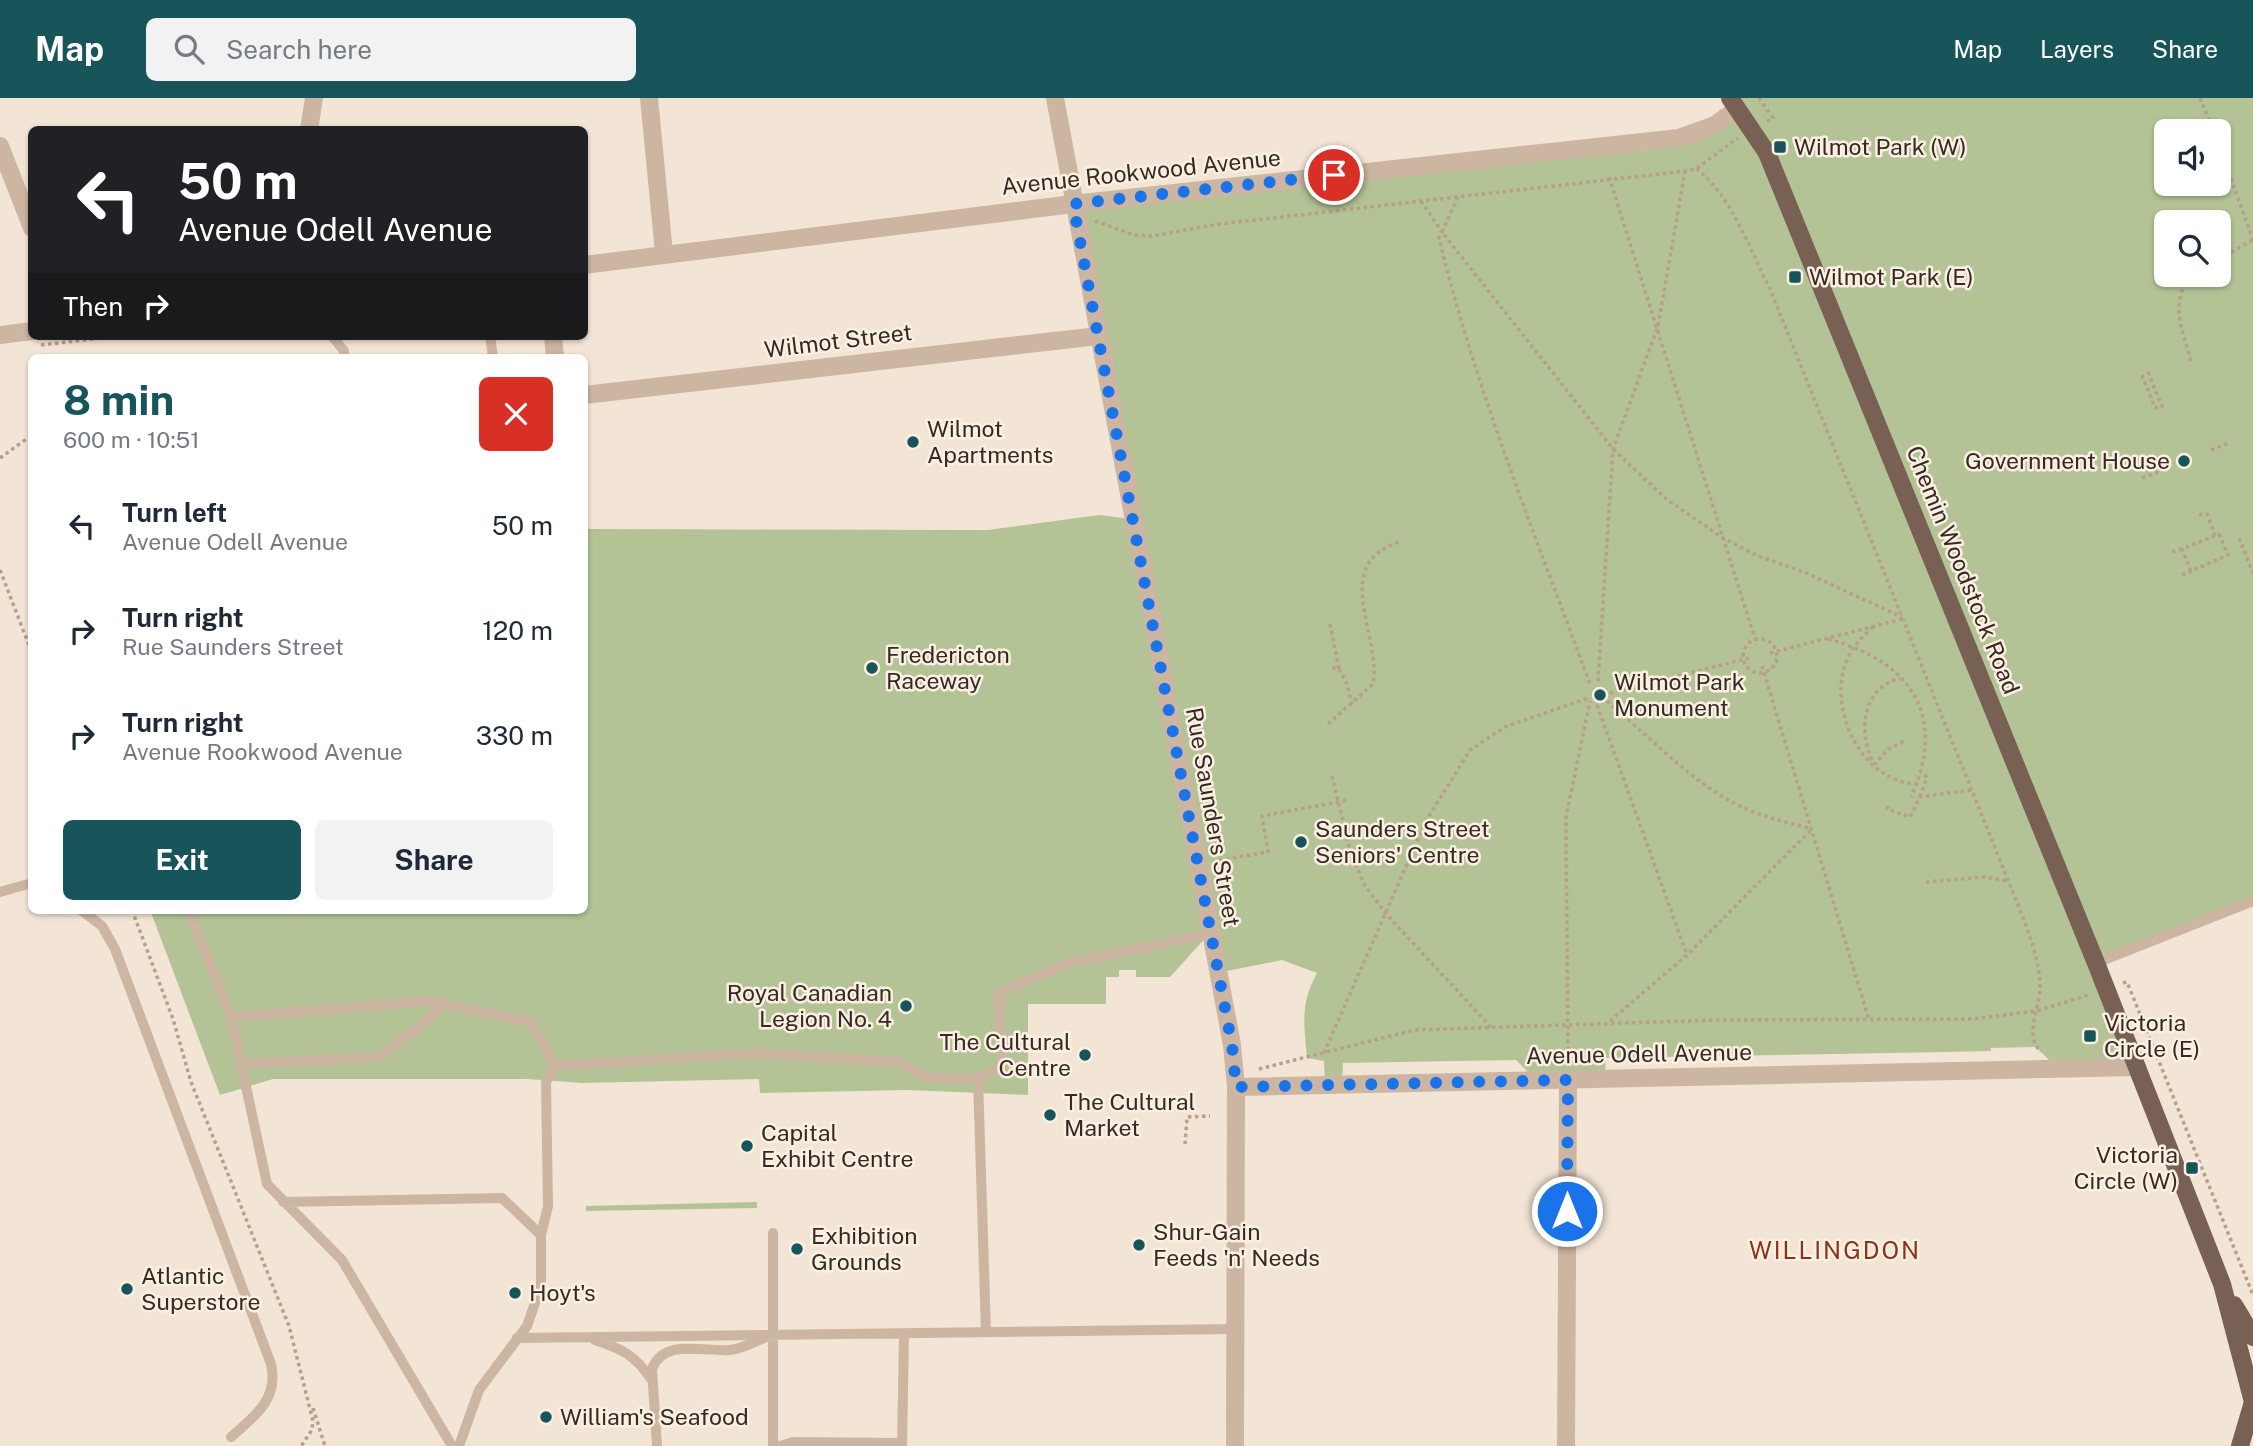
<!DOCTYPE html>
<meta charset="utf-8">
<style>
body{margin:0;font-family:"Public Sans",sans-serif;background:#f2f2f3;color:#1f2937;height:100vh;display:flex;flex-direction:column;font-size:26px;white-space:nowrap}
*{box-sizing:border-box;margin:0}
p{font-size:23px;color:#747a83}
.icon{flex:none;width:38px;height:38px;fill:none;stroke:currentColor;stroke-width:2;stroke-linecap:round;stroke-linejoin:round}
.map{position:relative;flex:1;overflow:hidden}
.details{position:absolute;left:28px;top:256px;width:560px;height:560px;display:flex;flex-direction:column;background:#fff;border-radius:10px;box-shadow:0 2px 5px #0004}
.details>*{flex:none}
.hud{position:absolute;left:28px;top:28px;width:560px;height:214px;border-radius:10px;box-shadow:0 2px 5px #0004;background:#202124;color:#fff;overflow:hidden}
.fabs{position:absolute;left:2154px;top:21px;display:grid;gap:14px}
.fabs a{display:grid;place-items:center;width:77px;height:77px;border-radius:10px;background:#fff;box-shadow:0 2px 5px #0004;font-size:35px}
.pin{position:absolute;display:grid;place-items:center;width:60px;height:60px;color:#fff;margin:-30px;border:4px solid #fff;border-radius:50%;box-shadow:0 2px 7px #0007}
.me{position:absolute;width:77px;margin:-38px;rotate:0deg;stroke-linejoin:round;filter:drop-shadow(0 0 5px #0008)}
.turn{display:flex;align-items:center;gap:24px;height:147px;padding:0 35px;font-size:32px}
.turn .icon{width:91px;height:91px;stroke-width:2.5}
.turn b{display:block;font-size:49px;line-height:60px}
.then{display:flex;align-items:center;height:66px;padding:0 35px;background:#0003;gap:14px;font-size:26px}
.round{display:grid;place-items:center;flex:none;width:74px;height:74px;border-radius:10px;background:#f2f2f3}
.headline{display:flex;align-items:center;justify-content:space-between;height:119px;padding:0 35px}
h1{font-size:42px;font-weight:700;line-height:52px;color:#17555a}
.button{display:flex;gap:14px;margin-top:auto;padding:14px 35px}
.button a{flex:1;height:80px;border-radius:10px;background:#17555a;color:#fff;font-size:28px;font-weight:700;line-height:80px;text-align:center}
.button a+a{background:#f2f2f3;color:#1f2937}
ul{padding:0;list-style:none}
li{display:flex;align-items:center;gap:21px;height:105px;padding:0 35px}
li div{flex:1}
li b{display:block;font-size:26px}
li em{font-style:normal}
header{display:flex;align-items:center;gap:42px;box-sizing:border-box;height:98px;padding:0 35px;background:#17555a;color:#fff}
header strong{font-size:33px}
nav{display:flex;gap:38px;margin-inline-start:auto;font-size:24px}
.search{width:490px;height:63px;background:#f2f2f3;display:flex;align-items:center;gap:18px;box-sizing:border-box;padding:0 24px;border-radius:10px;color:#747a83;font-size:26px}
.map>svg:first-child{display:block}
.green{fill:#b3c395;fill-rule:evenodd}
.lines{fill:none;stroke-linecap:round;stroke-linejoin:round}
.path{stroke:#b89e8b;stroke-width:3.5;stroke-dasharray:3.5 3.5;stroke-linecap:butt}
.lane{stroke:#ccb5a1;stroke-width:10}
.street{stroke:#ccb5a1;stroke-width:18}
.primary{stroke:#796054;stroke-width:18}
.route{stroke:#1a73e8;stroke-width:12;stroke-dasharray:0 21.6}
.poi-dot{fill:#17555a;stroke:#fbefe2;stroke-width:2.5}
.labels{text-anchor:middle;stroke-width:5;stroke-linejoin:round;paint-order:stroke}
.poi-label{font-size:23px;fill:#352a24;stroke:#fbefe2;text-anchor:start}
.street-label{font-size:23px;fill:#352a24;stroke:#fbefe2}
.neighbourhood-label{font-size:24px;letter-spacing:2px;fill:#8b3316;stroke:#fbefe2}
</style>
<header>
<strong>Map</strong>
<div class="search"><svg class="icon" aria-label="search" viewBox="0 0 24 24"><circle cx="10" cy="10" r="6"/><path d="M15 15l6 6"/></svg>Search here</div>
<nav><a>Map</a><a>Layers</a><a>Share</a></nav>
</header>
<div class="map">
<svg width="2253" height="1348" viewBox="0 0 2253 1348">
<rect width="100%" height="100%" fill="#f3e5d6"/>
<path class="green" d="M1730,0H2253V803L2095,865L2137,969L2058,971L2036,949L1991,950V953L1945,954L1606,960L1605,973L1529,975L1516,962L1343,965L1342,987H1325L1324,963L1307,960C1304,925 1300,906 1317,875L1282,862L1217,875L1209,836L1170,879H1136V872H1119V879H1106V906H1028V997L907,992L760,995L759,981L583,985L527,981H273L220,997L150,812H584L585,431L988,432L1099,417L1132,421L1073,106L1715,27ZM2166,33H2219V86H2166ZM2166,124H2219V177H2166Z
M757,1104V1110L586,1113V1108Z"/>
<g class="lines">
<path class="path" d="M1759,0L1773,20L1766,24
M2200,0L2214,33
M2219,47L2253,142
M1696,71C1730,94 1751,154 1770,191L2020,812C2029,836 2039,861 2040,886C2041,909 2023,936 2041,954
M1609,79L1757,547
M1458,99L1442,134L1613,351L1666,401L1723,440L1758,458L1804,474L1902,519
M1421,103L1442,134L1439,140C1476,293 1536,439 1590,586
M1095,123L1134,137L1152,138L1220,126L1685,73L1696,71L1738,40
M2219,161L2253,142
M41,247L119,238
M2191,263C2183,233 2168,203 2192,177
M2148,274L2163,311
M2142,277L2155,310L2159,308
M2211,352L2229,345
M0,360L32,337
M2142,380L2158,374
M2199,417L2207,416L2215,437
M2219,436L2228,457L2191,473L2182,451Z
M2239,440L2253,475
M2172,454L2182,451
M0,472L32,555
M2182,477L2191,473
M1330,526L1339,571
M1873,529C1861,540 1850,551 1845,567C1829,615 1863,684 1917,686
M1743 558a17 17 0 1 1 34 0a17 17 0 1 1-34 0Z
M1828,541C1911,563 1948,618 1911,699
M1770,555L1902,521
M1762,568L1869,922
M1332,570L1339,571L1347,586L1352,606
M1598,583L1613,351L1658,228L1685,73
M1610,595L1749,560
M1607,603C1644,634 1692,684 1734,705C1758,718 1786,724 1812,731
M1597,607L1687,857
M1328,626L1373,586C1382,537 1329,467 1399,444
M1872,662C1858,630 1863,590 1900,580
M1874,667L1888,651L1905,643
M1332,678L1351,756L1365,788L1387,817L1491,929
M1920,699L1927,679L1921,674
M1888,708L1887,711L1910,719L1920,699L1971,692
M1219,762L1268,754L1262,718L1349,702
M1926,784L1985,779L2007,783
M132,812L173,921L191,984L289,1228L313,1323L312,1332L301,1348
M2123,885L2127,884L2253,1197
M1610,923L1687,857L1812,731
M1324,955L1426,723L1470,652L1505,629L1588,600
M1568,966L1566,719L1590,603
M1259,971L1414,932L1715,922L1973,921L2036,913L2089,897
M1185,1046L1187,1019L1210,1018
M313,1310L325,1348"/>
<path class="lane" d="M332,238L344,253V259
M490,238L493,259
M0,794L32,785
M81,812L102,828L115,851L271,1266C279,1301 255,1318 231,1339
M188,812L231,919
M2096,865L2253,803
M241,966L378,959L426,924L441,906
M555,968L754,955L899,964L929,980H978L986,1234
M978,980L1002,970L998,895L1072,864L1209,836
M283,1104L502,1100L541,1137
M517,1240L1235,1231
M595,1242C622,1251 635,1257 651,1281
M452,1348L342,1162L267,1086L231,919L429,903L531,924L555,968
M459,1348L479,1292L527,1228L541,1188V1137L548,1108L546,984L555,968
M657,1348L652,1271C664,1240 703,1254 730,1252C742,1251 755,1244 766,1239
M773,1348V1135
M780,1348L793,1344L902,1345
M902,1348L904,1235"/>
<path class="street" d="M649,0L664,155
M1055,0L1232,947L1236,989L1235,1348
M309,32L314,0
M0,48L32,130
M584,167L1073,106L1679,40L1715,27L1738,10
M0,237L32,233
M553,238L555,259
M584,297L1098,238
M1236,989L2137,969
M1566,1348L1568,982"/>
<path class="primary" d="M1730,0L1767,55L2096,865L2222,1186L2253,1304L2240,1348
M2234,1207L2253,1239"/>
</g>
<g class="lines">
<path class="route" d="M1334,77L1073,106L1232,947L1236,989L1568,982L1567,1113"/>
</g>
<g class="poi-dot">
<rect x="1773" y="42" width="14" height="14" rx="3.5"/>
<rect x="1788" y="172" width="14" height="14" rx="3.5"/>
<circle cx="913" cy="344" r="7"/>
<circle cx="2184" cy="363" r="7"/>
<circle cx="872" cy="570" r="7"/>
<circle cx="1600" cy="597" r="7"/>
<circle cx="1301" cy="744" r="7"/>
<circle cx="906" cy="908" r="7"/>
<rect x="2083" y="931" width="14" height="14" rx="3.5"/>
<circle cx="1085" cy="957" r="7"/>
<circle cx="1050" cy="1017" r="7"/>
<circle cx="747" cy="1048" r="7"/>
<rect x="2185" y="1063" width="14" height="14" rx="3.5"/>
<circle cx="1139" cy="1147" r="7"/>
<circle cx="797" cy="1151" r="7"/>
<circle cx="127" cy="1191" r="7"/>
<circle cx="515" cy="1195" r="7"/>
<circle cx="546" cy="1319" r="7"/>
</g>
<g class="labels">
<g class="poi-label">
<text x="1794" y="57">Wilmot Park (W)</text>
<text x="1809" y="187">Wilmot Park (E)</text>
<text x="927" y="339">Wilmot<tspan x="927" dy="26">Apartments</tspan></text>
<text x="2170" y="371" text-anchor="end">Government House</text>
<text x="886" y="565">Fredericton<tspan x="886" dy="26">Raceway</tspan></text>
<text x="1614" y="592">Wilmot Park<tspan x="1614" dy="26">Monument</tspan></text>
<text x="1315" y="739">Saunders Street<tspan x="1315" dy="26">Seniors' Centre</tspan></text>
<text x="892" y="903" text-anchor="end">Royal Canadian<tspan x="892" dy="26">Legion No. 4</tspan></text>
<text x="2104" y="933">Victoria<tspan x="2104" dy="26">Circle (E)</tspan></text>
<text x="1071" y="952" text-anchor="end">The Cultural<tspan x="1071" dy="26">Centre</tspan></text>
<text x="1064" y="1012">The Cultural<tspan x="1064" dy="26">Market</tspan></text>
<text x="761" y="1043">Capital<tspan x="761" dy="26">Exhibit Centre</tspan></text>
<text x="2178" y="1065" text-anchor="end">Victoria<tspan x="2178" dy="26">Circle (W)</tspan></text>
<text x="1153" y="1142">Shur-Gain<tspan x="1153" dy="26">Feeds 'n' Needs</tspan></text>
<text x="811" y="1146">Exhibition<tspan x="811" dy="26">Grounds</tspan></text>
<text x="141" y="1186">Atlantic<tspan x="141" dy="26">Superstore</tspan></text>
<text x="529" y="1203">Hoyt's</text>
<text x="560" y="1327">William's Seafood</text>
</g>
<g class="street-label">
<text transform="translate(1141 74) rotate(-6)" y="8">Avenue Rookwood Avenue</text>
<text transform="translate(838 243) rotate(-7)" y="8">Wilmot Street</text>
<text transform="translate(1963 472) rotate(68)" y="8">Chemin Woodstock Road</text>
<text transform="translate(1213 719) rotate(80)" y="8">Rue Saunders Street</text>
<text transform="translate(1639 956) rotate(-1)" y="8">Avenue Odell Avenue</text>
</g>
<g class="neighbourhood-label">
<text x="1835" y="1161">WILLINGDON</text>
</g>
</g>
</svg>
<div class="fabs">
<a><svg class="icon" aria-label="sound" viewBox="0 0 24 24"><path d="M4 9h4l5-4v14l-5-4H4zM17 9q2 3 0 6"/></svg></a>
<a><svg class="icon" aria-label="search" viewBox="0 0 24 24"><circle cx="10" cy="10" r="6"/><path d="M15 15l6 6"/></svg></a>
</div>
<div class="pin" style="left:1334px;top:77px;background:#d93025"><svg class="icon" aria-label="arrive" viewBox="0 0 24 24"><path d="M6 21V4h12l-3 4 3 4H6"/></svg></div>
<svg class="me" style="left:1567px;top:1113px" viewBox="-20 -20 40 40"><circle r="17" fill="#1a73e8" stroke="#fff" stroke-width="3"/><path d="M0-11L8 9 0 5-8 9z" fill="#fff"/></svg>
<div class="hud">
<div class="turn"><svg class="icon" aria-label="left" viewBox="0 0 24 24"><path d="M17 20v-9H6M10 6l-5 5 5 5"/></svg><div><b>50 m</b>Avenue Odell Avenue</div></div>
<div class="then">Then<svg class="icon" aria-label="right" viewBox="0 0 24 24"><path d="M7 20v-9h11M14 6l5 5-5 5"/></svg></div>
</div>
<section class="details">
<div class="headline"><div><h1>8 min</h1><p>600 m · 10:51</p></div><a class="round" style="background:#d93025;color:#fff"><svg class="icon" aria-label="close" viewBox="0 0 24 24"><path d="M6 6l12 12M18 6L6 18"/></svg></a></div>
<ul>
<li><svg class="icon" aria-label="left" viewBox="0 0 24 24"><path d="M17 20v-9H6M10 6l-5 5 5 5"/></svg><div><b>Turn left</b><p>Avenue Odell Avenue</p></div><em>50 m</em></li>
<li><svg class="icon" aria-label="right" viewBox="0 0 24 24"><path d="M7 20v-9h11M14 6l5 5-5 5"/></svg><div><b>Turn right</b><p>Rue Saunders Street</p></div><em>120 m</em></li>
<li><svg class="icon" aria-label="right" viewBox="0 0 24 24"><path d="M7 20v-9h11M14 6l5 5-5 5"/></svg><div><b>Turn right</b><p>Avenue Rookwood Avenue</p></div><em>330 m</em></li>
</ul>
<div class="button"><a>Exit</a><a>Share</a></div>
</section>
</div>
